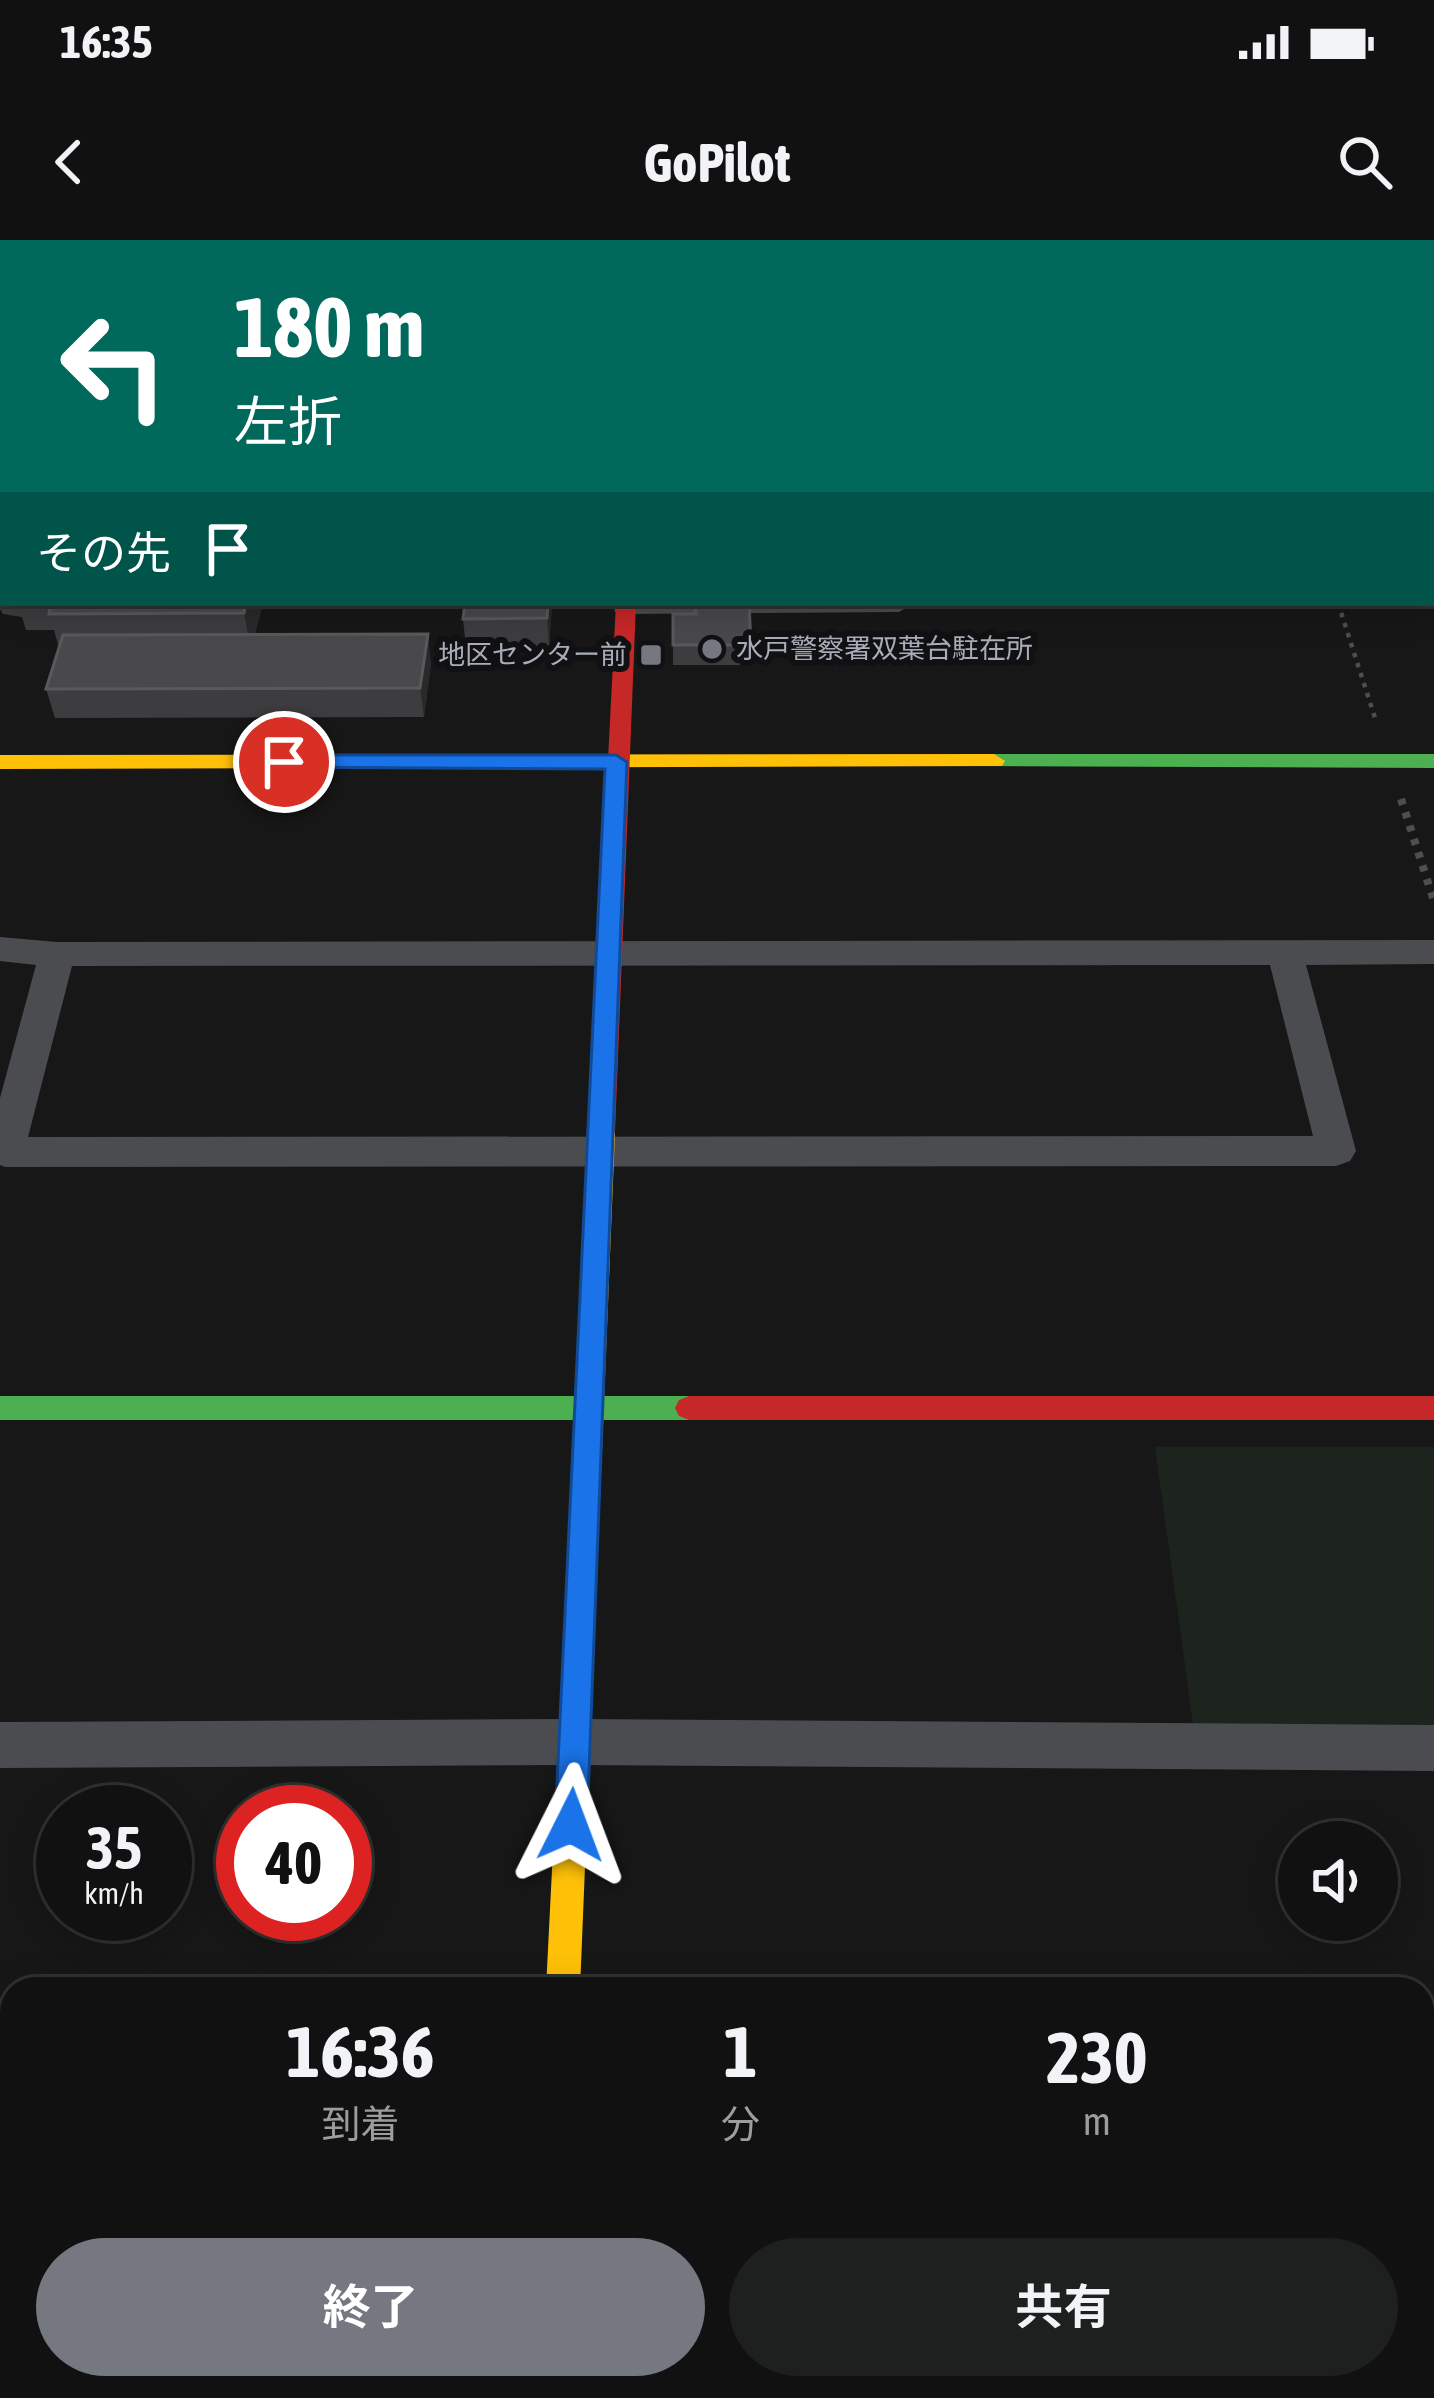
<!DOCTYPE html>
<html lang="ja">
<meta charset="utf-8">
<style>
body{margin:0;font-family:"Asap Condensed","Noto Sans JP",sans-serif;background:#1e1f1f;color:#f1f3f6;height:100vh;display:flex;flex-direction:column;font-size:45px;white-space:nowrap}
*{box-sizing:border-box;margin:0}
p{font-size:39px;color:#9c9d9f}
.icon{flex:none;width:66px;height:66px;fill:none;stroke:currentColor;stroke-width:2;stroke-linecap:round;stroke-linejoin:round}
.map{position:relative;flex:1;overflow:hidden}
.panel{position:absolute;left:0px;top:1737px;width:1434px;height:423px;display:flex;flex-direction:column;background:#111;border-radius:36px 36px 0 0;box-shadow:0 6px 30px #0003,0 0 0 3px #303131}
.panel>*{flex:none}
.hud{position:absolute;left:0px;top:0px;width:1434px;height:366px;box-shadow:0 6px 30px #0003,0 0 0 3px #303131;background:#00695c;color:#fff;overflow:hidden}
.buttons{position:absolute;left:1278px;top:1581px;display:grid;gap:24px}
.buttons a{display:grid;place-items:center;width:120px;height:120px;border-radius:50%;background:#111;box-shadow:0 6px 30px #0003,0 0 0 3px #303131;font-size:60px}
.speed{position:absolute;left:36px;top:1545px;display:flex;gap:24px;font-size:60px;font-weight:700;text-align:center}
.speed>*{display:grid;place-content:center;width:156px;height:156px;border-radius:50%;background:#111;box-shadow:0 6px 30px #0003,0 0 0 3px #303131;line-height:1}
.speed small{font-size:30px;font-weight:400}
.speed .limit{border:18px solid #d22;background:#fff;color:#111}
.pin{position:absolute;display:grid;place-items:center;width:102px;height:102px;color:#fff;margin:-51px;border:6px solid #fff;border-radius:50%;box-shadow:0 3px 12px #0007}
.me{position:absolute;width:132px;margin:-66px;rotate:3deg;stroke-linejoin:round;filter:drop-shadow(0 0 9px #0008)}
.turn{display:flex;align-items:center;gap:42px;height:252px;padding:0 36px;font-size:54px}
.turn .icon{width:156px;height:156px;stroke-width:2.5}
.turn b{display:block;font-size:84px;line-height:102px}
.then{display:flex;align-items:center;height:114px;padding:0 36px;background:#0003;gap:24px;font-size:45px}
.eta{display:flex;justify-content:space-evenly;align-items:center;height:204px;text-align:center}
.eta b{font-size:72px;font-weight:700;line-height:84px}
.primary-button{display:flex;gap:24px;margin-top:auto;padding:24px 36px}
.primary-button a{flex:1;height:138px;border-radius:72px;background:#757880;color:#fff;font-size:48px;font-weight:700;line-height:138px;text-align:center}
.primary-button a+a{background:#1e1f1f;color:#f1f3f6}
.status{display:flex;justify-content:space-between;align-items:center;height:84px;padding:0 60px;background:#111;direction:ltr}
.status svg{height:33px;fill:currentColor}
header{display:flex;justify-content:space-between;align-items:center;height:156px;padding:0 36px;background:#111;font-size:54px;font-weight:700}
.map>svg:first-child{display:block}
.green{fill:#1d241e}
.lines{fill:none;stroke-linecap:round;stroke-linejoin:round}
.path-far1{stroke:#4d4e52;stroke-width:4.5;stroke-dasharray:4.5 6;stroke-linecap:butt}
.path{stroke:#4d4e52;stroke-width:8;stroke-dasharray:6 8;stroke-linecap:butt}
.street{fill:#4b4c50;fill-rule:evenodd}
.fast{fill:#4caf50;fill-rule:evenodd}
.slow{fill:#ffc107;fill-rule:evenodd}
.jam{fill:#c62828;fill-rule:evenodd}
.wall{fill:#3d3d3f}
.shaded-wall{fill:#29292a}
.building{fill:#49494c;stroke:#58595d;stroke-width:3}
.route{fill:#1a73e8;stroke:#114b97;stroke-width:3}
.poi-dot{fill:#757880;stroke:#111113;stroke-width:4.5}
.labels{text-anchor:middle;stroke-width:12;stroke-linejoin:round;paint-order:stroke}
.far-poi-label{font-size:27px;fill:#a8adb8;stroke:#111113;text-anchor:start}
</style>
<div class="status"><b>16:35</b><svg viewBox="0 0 49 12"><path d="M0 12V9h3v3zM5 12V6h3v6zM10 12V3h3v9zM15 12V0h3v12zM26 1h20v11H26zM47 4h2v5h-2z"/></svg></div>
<header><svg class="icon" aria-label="back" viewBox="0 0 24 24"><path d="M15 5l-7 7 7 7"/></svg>GoPilot<svg class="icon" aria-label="search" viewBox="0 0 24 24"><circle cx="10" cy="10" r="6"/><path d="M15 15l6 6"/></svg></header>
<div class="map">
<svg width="1434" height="2158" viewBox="0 0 1434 2158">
<rect width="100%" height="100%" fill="#171717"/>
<path class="green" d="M0,0H616L3,3L0,123Z
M1155,1207H1434V1485L1193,1484Z"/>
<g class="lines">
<path class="path-far1" d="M1338,363L1376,481"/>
<path class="path" d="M1401,559L1434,661"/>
<path class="street" d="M1431,19H1434V35H1431Z
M1431,110H1434V126H1431Z
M1434,239V260L1431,259Z
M612,363H914L899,372L626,374L615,372Z
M0,697L57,702L1434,700V724L1306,725L1356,911L1350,921L1336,926L5,927L0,925V858L36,725L0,721ZM1270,725L1313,896L28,897L72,726Z
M575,1479L1434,1485V1531L575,1525L0,1528V1482Z
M1422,1880H1434V1936H1422Z
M12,1907V2041L0,2046V1912Z
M1037,2148H1095L1096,2158H1038Z"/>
<path class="fast" d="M632,0H648V3H632Z
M994,514H1434V528L986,526L983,521Z
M0,1156H689L699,1160L703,1168L699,1176L689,1180H0Z
M526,2148H564V2158H526Z"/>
<path class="slow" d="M994,514L1005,521L1002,526L0,529V515Z
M602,884L615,893L580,1749H546L589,893Z"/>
<path class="jam" d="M616,363H636L615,893L602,902L589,893Z
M689,1156H1434V1180H689L679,1176L675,1168L679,1160Z"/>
</g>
<path class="wall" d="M0,289H3V363H263L255,394L431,423L424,477L55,478L46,449L59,408L54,390H26L22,377L3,374L0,369Z
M465,363H552L549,407L466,408L463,379Z
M673,374L751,405L750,425H673Z"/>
<path class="shaded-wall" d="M246,363H263L251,410L244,373Z
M548,363H552L549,407L547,378Z
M428,394L431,423L424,477L420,448Z"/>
<path class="building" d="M0,289H3V339H0Z
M51,363H246L244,373L49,374Z
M465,363H548L547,378L463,379Z
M695,363H749L751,405H673V374H696Z
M428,394L420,448L46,449L63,395Z"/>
<path class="route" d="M284,515H616L627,522L587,1585L582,1596L571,1600L559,1596L555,1585L605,529L277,527V517Z"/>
<g class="poi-dot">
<circle cx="712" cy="409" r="12"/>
<rect x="639" y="403" width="24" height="24" rx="6"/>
</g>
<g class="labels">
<g class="far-poi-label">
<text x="736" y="418">水戸警察署双葉台駐在所</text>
<text x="627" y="424" text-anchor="end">地区センター前</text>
</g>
</g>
</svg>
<div class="buttons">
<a><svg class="icon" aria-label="sound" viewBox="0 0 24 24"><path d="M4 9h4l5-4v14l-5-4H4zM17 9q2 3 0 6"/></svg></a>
</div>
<div class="speed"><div>35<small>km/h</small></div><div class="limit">40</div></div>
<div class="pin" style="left:284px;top:522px;background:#d93025"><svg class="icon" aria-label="arrive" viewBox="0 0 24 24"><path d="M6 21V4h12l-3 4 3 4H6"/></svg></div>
<svg class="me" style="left:571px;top:1585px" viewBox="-20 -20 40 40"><path d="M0-17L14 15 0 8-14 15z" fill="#1a73e8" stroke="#fff" stroke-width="4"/></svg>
<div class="hud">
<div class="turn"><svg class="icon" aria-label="left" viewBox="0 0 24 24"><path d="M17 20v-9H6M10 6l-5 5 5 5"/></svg><div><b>180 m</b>左折</div></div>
<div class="then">その先<svg class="icon" aria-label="arrive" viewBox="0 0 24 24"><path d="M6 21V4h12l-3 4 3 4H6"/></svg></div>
</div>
<section class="panel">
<div class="eta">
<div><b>16:36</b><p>到着</p></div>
<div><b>1</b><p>分</p></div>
<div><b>230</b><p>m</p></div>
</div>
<div class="primary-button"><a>終了</a><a>共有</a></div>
</section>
</div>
